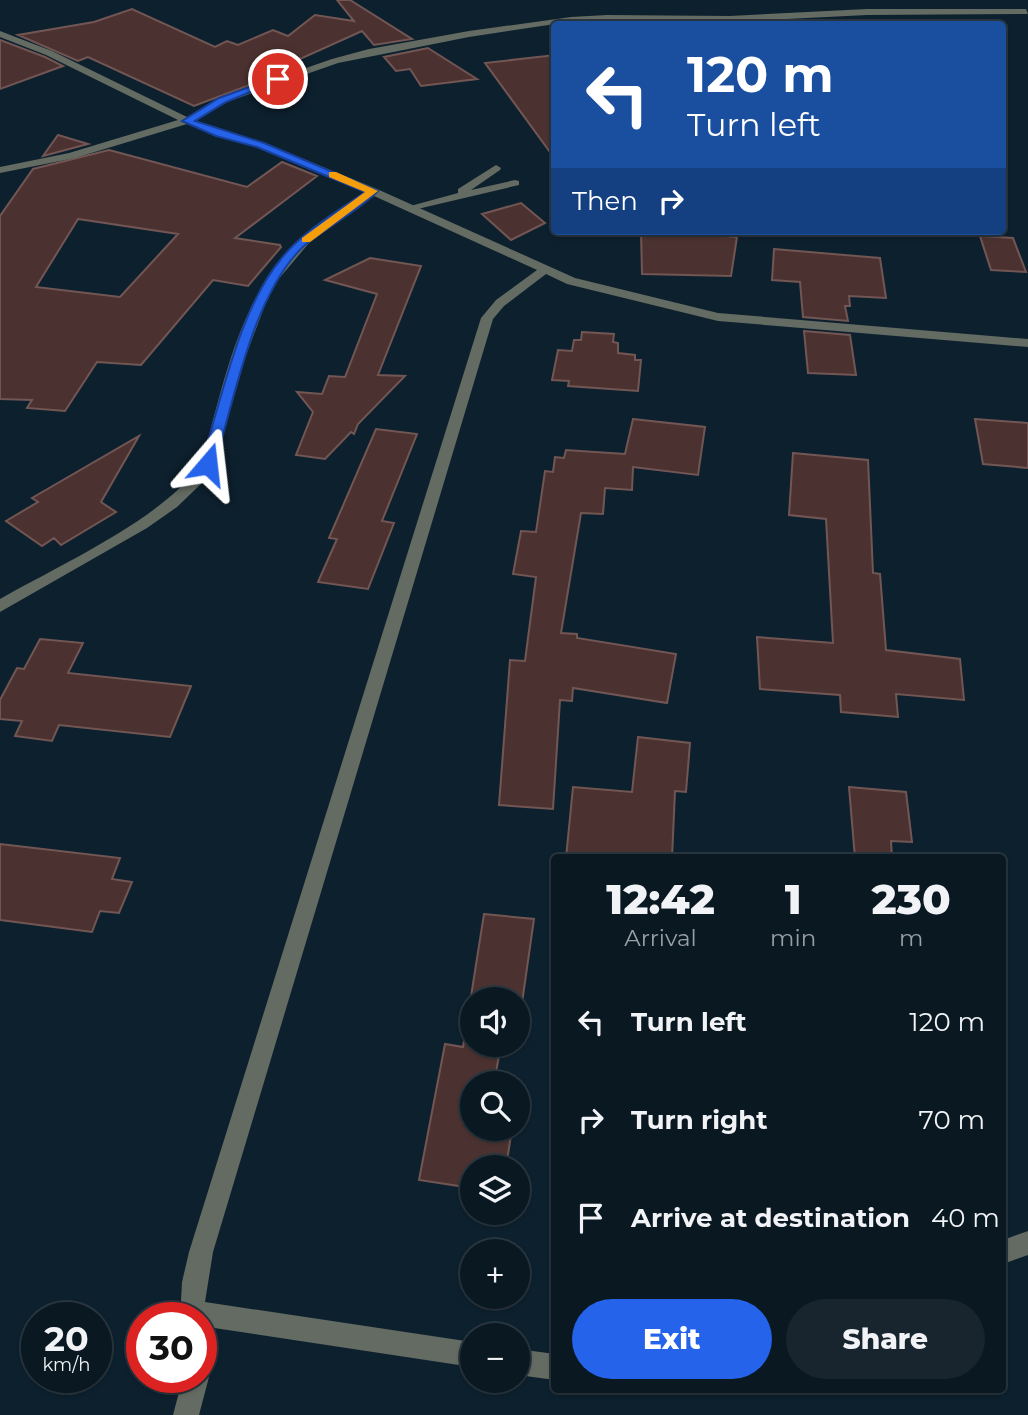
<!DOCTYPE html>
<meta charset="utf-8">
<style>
body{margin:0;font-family:Montserrat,sans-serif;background:#18252f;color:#f1f3f6;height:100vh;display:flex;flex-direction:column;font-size:26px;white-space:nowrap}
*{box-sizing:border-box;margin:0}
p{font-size:23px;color:#99a0a5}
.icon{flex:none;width:38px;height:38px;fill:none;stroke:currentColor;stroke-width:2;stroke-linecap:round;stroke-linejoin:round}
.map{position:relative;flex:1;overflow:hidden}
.details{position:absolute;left:551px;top:854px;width:455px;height:539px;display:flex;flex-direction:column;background:#0a1822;border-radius:7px;box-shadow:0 2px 5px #0004,0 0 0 2px #2a3740}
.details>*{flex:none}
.hud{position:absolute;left:551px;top:21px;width:455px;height:214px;border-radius:7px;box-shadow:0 2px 5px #0004,0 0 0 2px #2a3740;background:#1a4fa0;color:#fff;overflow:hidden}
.tools{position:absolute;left:460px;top:987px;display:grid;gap:14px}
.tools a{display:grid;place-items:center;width:70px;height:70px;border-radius:50%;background:#0a1822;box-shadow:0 2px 5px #0004,0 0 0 2px #2a3740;font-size:35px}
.speed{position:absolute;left:21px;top:1302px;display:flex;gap:14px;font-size:35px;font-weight:700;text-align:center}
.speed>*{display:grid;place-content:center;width:91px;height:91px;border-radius:50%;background:#0a1822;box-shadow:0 2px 5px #0004,0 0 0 2px #2a3740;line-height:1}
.speed small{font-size:18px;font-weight:400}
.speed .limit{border:10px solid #d22;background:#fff;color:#111}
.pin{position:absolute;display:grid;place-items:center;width:60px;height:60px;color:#fff;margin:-30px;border:4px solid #fff;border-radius:50%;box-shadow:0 2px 7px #0007}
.me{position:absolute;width:77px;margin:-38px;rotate:17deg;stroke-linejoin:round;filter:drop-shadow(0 0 5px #0008)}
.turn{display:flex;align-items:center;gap:24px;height:147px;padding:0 21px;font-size:32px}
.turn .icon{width:91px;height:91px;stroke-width:2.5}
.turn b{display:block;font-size:49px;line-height:60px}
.then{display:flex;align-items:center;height:66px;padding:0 21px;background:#0003;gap:14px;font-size:26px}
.eta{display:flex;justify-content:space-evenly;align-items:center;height:119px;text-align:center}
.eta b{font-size:42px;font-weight:800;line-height:49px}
.action{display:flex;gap:14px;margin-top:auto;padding:14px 21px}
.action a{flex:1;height:80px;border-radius:42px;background:#2563eb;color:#fff;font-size:28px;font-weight:800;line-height:80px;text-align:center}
.action a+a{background:#18252f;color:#f1f3f6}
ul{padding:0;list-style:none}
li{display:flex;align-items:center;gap:21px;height:98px;padding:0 21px}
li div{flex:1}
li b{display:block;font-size:26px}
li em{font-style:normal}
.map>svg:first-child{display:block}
.building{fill:#4b3230;stroke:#725654;stroke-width:2;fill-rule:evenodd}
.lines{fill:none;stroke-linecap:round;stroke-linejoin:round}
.service{fill:#636b62;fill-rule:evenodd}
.minor{fill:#636b62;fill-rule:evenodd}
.route{fill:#2563eb;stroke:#184099;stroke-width:2}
.slow{fill:#f59e0b}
</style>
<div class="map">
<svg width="1028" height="1415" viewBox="0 0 1028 1415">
<rect width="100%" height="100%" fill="#0d202e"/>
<path class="building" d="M337,0H350L412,39L374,45L362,31L262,76L268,78L194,106L88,57L78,61L18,35L94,22L132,9L215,47L227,41L238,45L273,30L288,36L315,15L354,21Z
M0,40L45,57L63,66L0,89Z
M428,48L450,62L477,79L421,86L410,69L396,71L384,57Z
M555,55V159L485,63Z
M58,135L88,144L43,156Z
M109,150L247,187L282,162L317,176L235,238L280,245L281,247L248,286L213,280L141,365L97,362L65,411L27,408L32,400L0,399V216L33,169ZM78,219L178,234L120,297L36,287Z
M521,203L545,223L511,240L482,214Z
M641,231H689V233L737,237L731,276L642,274Z
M980,236L1013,238L1026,272L991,270Z
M774,249L880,258L886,298L849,296L850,306H845L848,321L803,317L800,282L772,280Z
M370,258L421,266L378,375L405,376L358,424L354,434L351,432L325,459L296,455L313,412L297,392L322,394L329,376L345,377L377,294L325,280Z
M804,331L850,335L856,375L808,373Z
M582,332L614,334L613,342L618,343V353L635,355V360H641L638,391L568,386L569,381L552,380L558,350L572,351L574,340H581Z
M633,419L705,427L698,475L633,467L632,490L605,488L603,514L581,513L561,633L577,634V638L676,654L667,703L573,688L572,701L560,700L553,809L499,805L510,660L525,661L536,577L513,574L521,531L536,532L545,471L553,472L555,457L564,458L566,450L625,454Z
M975,419L1028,423V468L983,464Z
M376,429L417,434L382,521L394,523L368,589L318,582L337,539L329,538Z
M139,436L101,502L116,512L61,545L54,538L42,546L6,521L38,502L32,498Z
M793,453L868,460L873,573L880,574L886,650L960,659L964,700L896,694L898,717L841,712L840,695L760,689L757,637L833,643L826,519L789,515Z
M40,639L83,643L68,673L191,686L170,737L59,725L52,741L15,736L22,721L0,719V700L17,668L24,669Z
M638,737L690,743L686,792L675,791L672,858H566L573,787L632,792Z
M849,787L906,792L912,842L891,841L892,858H855Z
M0,844L120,858L112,879L132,882L119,913L100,911L92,932L0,920Z
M484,914L534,919L522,1003H518V999H472V1045H501L494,1083H472V1129H512L506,1167H472V1188L419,1180L445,1044L463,1047Z"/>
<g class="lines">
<path class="service" d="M496,165L501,168L500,170L471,190L515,180L519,181V185L409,211L403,208L458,193V189Z"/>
<path class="minor" d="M867,9H1026L1028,14L867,15L730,22L607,21L555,24L469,37L338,63L227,102L195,121L264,143L377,189L575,278L718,313L1028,339V347L718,321L567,284L546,274L504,306L493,319L213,1252L205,1302L472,1342V1367L201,1326V1318H180L182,1282L189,1252L481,318L496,300L537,270L374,196L309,243L277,281L265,305L245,358L215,464L203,482L177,507L147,528L0,612V599C61,564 161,520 201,464C221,395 235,316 281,259C303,231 336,212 365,192L256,147L187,124L75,158L0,173V167L69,153L178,120L46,55L0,37V31L52,51L187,117L219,98L332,59L369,49L469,31L571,17L607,15L730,16Z
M1028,1231V1255L1003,1264V1240Z
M518,1349L555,1354V1380L518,1375Z
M201,1366L205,1368L209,1377L199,1415H173L183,1377H201Z"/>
</g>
<path class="route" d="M275,78L282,79L226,102L195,121L264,143L378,191C357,212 328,226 305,245C254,291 234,399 215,464L208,469L201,464C221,402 239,309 281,259C303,231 337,212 365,192L257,147L216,136L182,121L219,98Z"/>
<path class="slow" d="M329,172H336L378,191L310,242H302V238L365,192L329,177Z"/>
</svg>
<div class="tools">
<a><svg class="icon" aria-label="sound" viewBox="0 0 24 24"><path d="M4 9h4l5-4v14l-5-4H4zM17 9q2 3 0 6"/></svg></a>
<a><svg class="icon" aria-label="search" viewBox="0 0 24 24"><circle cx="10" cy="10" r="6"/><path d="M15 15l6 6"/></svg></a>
<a><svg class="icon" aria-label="layers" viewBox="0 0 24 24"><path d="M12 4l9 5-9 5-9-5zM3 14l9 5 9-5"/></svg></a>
<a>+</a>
<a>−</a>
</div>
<div class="speed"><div>20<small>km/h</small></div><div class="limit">30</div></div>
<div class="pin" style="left:278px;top:79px;background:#d93025"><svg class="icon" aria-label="arrive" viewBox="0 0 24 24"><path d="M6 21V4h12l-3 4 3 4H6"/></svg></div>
<svg class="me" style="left:208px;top:464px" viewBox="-20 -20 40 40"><path d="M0-17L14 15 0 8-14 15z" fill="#2563eb" stroke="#fff" stroke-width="4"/></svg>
<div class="hud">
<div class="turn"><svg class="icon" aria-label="left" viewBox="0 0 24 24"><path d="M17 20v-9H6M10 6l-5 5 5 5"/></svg><div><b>120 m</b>Turn left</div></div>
<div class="then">Then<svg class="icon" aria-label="right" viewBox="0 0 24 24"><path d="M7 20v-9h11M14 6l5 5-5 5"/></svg></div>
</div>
<section class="details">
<div class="eta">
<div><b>12:42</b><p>Arrival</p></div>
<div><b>1</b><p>min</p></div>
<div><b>230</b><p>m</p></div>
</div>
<ul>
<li><svg class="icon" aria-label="left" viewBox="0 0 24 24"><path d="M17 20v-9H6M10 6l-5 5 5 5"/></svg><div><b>Turn left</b></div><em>120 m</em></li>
<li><svg class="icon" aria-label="right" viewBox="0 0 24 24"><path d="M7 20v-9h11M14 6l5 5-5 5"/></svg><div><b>Turn right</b></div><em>70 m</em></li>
<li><svg class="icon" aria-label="arrive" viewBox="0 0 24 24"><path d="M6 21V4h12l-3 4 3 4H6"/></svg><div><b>Arrive at destination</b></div><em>40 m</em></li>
</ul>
<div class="action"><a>Exit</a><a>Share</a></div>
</section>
</div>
